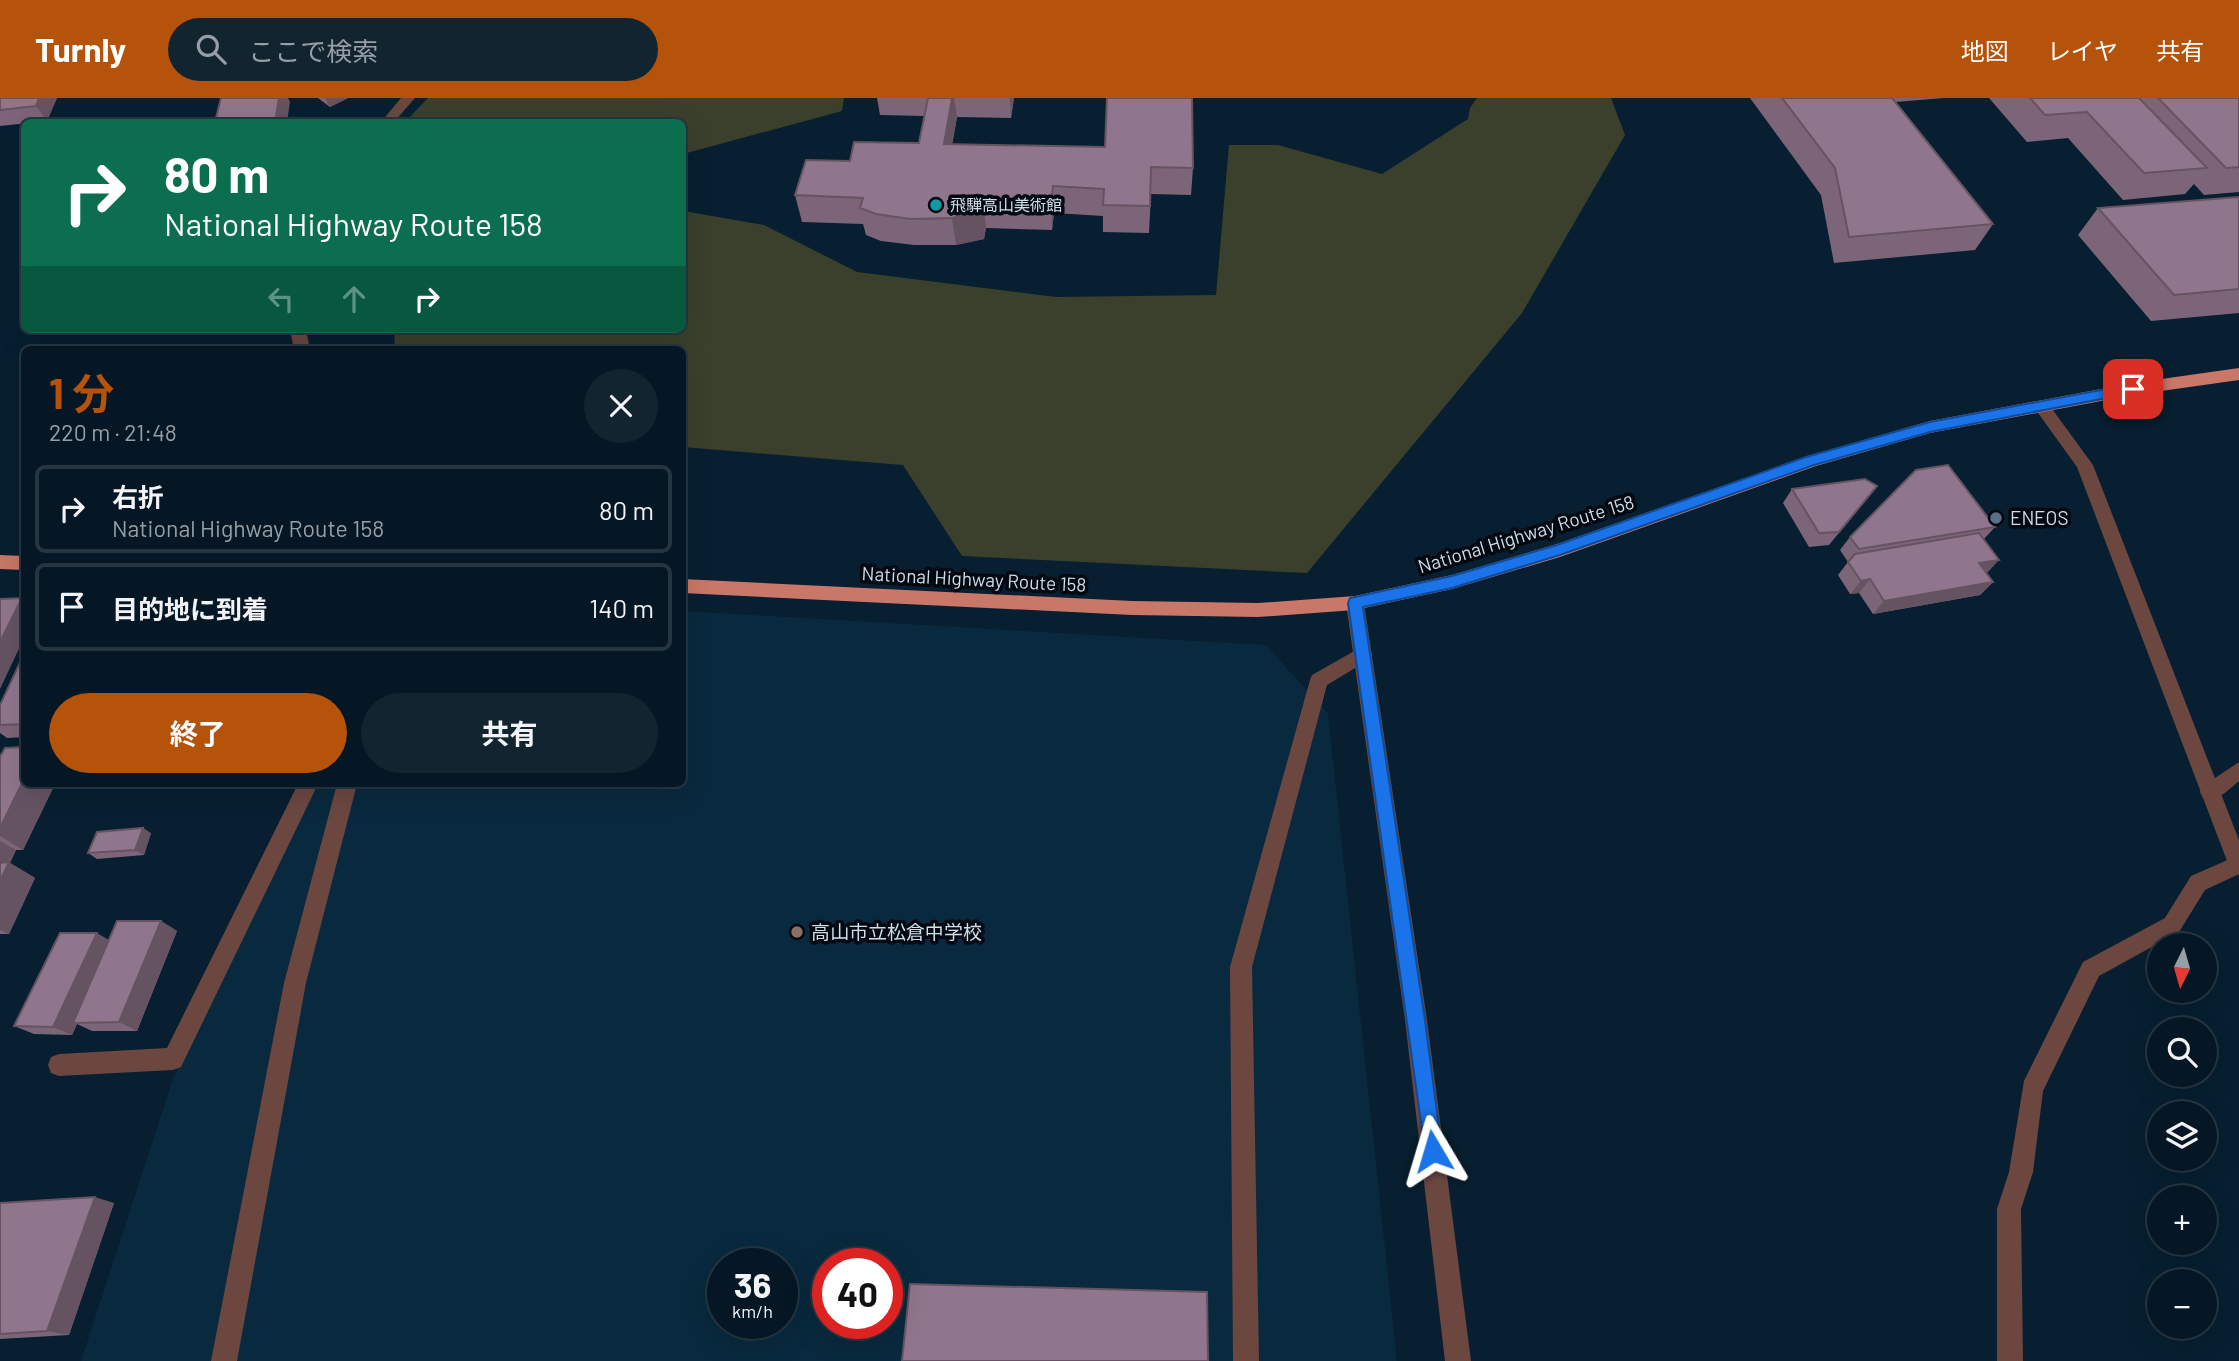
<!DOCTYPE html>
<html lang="ja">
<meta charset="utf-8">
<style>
body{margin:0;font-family:Barlow,"Noto Sans JP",sans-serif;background:#132431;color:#f1f3f6;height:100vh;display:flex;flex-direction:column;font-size:26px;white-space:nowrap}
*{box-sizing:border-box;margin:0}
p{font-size:23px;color:#979fa6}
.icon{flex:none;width:38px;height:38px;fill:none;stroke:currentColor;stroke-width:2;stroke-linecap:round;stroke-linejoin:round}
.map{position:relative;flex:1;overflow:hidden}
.sheet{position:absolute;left:21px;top:248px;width:665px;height:441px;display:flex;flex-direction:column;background:#051724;border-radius:10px;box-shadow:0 7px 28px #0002,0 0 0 2px #263641}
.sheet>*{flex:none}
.guide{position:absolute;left:21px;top:21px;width:665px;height:214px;border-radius:10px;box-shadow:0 7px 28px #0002,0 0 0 2px #263641;background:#0b6e4f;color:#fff;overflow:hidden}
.needle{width:46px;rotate:185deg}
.fabs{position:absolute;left:2147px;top:835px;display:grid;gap:14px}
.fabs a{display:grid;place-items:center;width:70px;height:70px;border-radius:50%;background:#051724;box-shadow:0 7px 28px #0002,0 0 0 2px #263641;font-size:35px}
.speed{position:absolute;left:707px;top:1150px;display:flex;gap:14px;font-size:35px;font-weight:700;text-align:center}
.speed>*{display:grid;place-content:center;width:91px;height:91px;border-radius:50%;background:#051724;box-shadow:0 7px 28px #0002,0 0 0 2px #263641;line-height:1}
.speed small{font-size:18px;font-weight:400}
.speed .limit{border:10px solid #d22;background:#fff;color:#111}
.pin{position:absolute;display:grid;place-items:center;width:60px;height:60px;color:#fff;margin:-30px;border-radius:14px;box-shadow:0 4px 10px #0006}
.me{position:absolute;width:77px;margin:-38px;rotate:353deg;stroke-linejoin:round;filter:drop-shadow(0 0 5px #0008)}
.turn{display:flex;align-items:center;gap:24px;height:147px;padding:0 28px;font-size:32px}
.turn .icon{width:91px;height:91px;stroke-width:2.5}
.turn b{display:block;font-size:49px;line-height:60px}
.lanes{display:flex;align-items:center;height:66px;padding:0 28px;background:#0003;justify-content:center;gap:35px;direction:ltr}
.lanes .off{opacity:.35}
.round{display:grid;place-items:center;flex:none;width:74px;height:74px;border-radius:37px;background:#132431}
.head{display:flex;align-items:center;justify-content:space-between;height:119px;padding:0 28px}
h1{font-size:42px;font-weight:700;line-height:52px;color:#b45309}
.primary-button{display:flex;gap:14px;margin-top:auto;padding:14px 28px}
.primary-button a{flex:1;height:80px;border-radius:42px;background:#b45309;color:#fff;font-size:28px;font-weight:700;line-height:80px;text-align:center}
.primary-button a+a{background:#132431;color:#f1f3f6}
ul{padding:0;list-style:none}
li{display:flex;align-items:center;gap:21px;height:88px;margin:0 14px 10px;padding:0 14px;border:4px solid #263641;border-radius:10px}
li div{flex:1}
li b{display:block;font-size:26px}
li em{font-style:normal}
header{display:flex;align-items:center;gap:42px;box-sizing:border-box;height:98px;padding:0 35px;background:#b45309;color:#fff}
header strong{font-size:33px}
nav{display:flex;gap:38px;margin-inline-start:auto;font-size:24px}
.search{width:490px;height:63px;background:#132431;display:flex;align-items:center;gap:18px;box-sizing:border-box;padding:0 24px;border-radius:38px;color:#979fa6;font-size:26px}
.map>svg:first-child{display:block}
.built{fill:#09293e;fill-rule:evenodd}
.green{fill:#3b402c}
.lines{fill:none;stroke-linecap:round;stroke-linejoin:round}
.service{fill:#6b4740;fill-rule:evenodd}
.minor{fill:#6b4740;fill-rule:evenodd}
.tertiary{fill:#6b4740;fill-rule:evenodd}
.trunk{fill:#c87768;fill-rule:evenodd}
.wall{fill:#7c6578}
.shaded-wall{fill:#655362}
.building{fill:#90768c;stroke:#655362;stroke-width:2}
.route{fill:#1a73e8;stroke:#114b97;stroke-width:2}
.culture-dot{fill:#0f9aa8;stroke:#02080f;stroke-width:2.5}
.service-dot{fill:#5c6f8a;stroke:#02080f;stroke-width:2.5}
.education-dot{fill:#8d6e63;stroke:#02080f;stroke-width:2.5}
.labels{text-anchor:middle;stroke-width:7;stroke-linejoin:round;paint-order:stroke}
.far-poi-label{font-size:16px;fill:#cfdee9;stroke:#02080f;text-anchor:start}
.poi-label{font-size:19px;fill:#cfdee9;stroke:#02080f;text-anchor:start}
.street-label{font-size:19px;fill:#cfdee9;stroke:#02080f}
</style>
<header>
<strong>Turnly</strong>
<div class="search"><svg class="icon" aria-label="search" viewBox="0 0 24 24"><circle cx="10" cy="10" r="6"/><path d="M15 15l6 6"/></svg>ここで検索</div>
<nav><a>地図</a><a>レイヤ</a><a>共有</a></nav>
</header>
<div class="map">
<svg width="2239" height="1263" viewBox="0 0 2239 1263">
<rect width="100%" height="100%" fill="#071f30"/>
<path class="built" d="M683,513L1266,547L1328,616L1397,1263H81L173,981L311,686H682ZM723,1166H782V1225H723ZM828,1166H887V1225H828Z"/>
<path class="green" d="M428,0H844L842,13L683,56L682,24H405Z
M1477,0H1611L1625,37L1522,215L1307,475L962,458L903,367L683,349L682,252H395L394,231H682L683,113L764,127L857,174L1056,199L1216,197L1229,47H1278L1382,76L1468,21L1470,10Z"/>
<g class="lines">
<path class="service" d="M1363,548L1370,551L1372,556L1370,561L1327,587L1252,869L1259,1263H1233L1230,869L1310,582L1312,577Z
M2239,664V683C2228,692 2217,705 2203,700L2200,694L2203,688Z
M298,686H318L181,969L173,972L59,978L51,975L48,967L51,959L59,956L167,950Z
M337,686H357L306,885L237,1263H211L284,885Z"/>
<path class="minor" d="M2239,757V776L2205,792L2179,834L2099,878L2043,993L2033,1074L2021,1111L2023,1263H1997V1111L2009,1074L2024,983L2083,864L2165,820L2191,778Z"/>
<path class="tertiary" d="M401,0H415L394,24H381Z
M290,231H306L310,252H294Z
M2041,302L2047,304L2093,367L2239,742V777L2232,775L2229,768L2077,369L2033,308Z
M1355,498L1361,500L1364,505L1427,922L1471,1263H1445L1405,922L1346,505L1349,500Z"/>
<path class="trunk" d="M2239,270V282L2133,297L1930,335L1816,368L1560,459L1452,491L1355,512L1258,519L1132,517L682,495V481L1132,503L1258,505L1355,498L1452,477L1557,446L1805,359L1930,323L2133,285Z
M0,457L24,458V472L0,471Z"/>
</g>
<path class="wall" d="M0,0H57L47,23L0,28Z
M318,0H348L330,9Z
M877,0H1014L1011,20L957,19L952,46L1193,70L1191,97L1151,96L1149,135L1103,134V118L1054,115L1052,132L986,130L984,141L956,147H914L881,143L866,137L863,126L802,124L795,97L850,63L919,45L924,18L880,17Z
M1750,0H1944L1895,4L1993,126L1975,152L1834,165L1821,97Z
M1989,0H2139L2140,1L2141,0H2239V94L2204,97L2194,86L2185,96L2123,102L2068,40L2027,44Z
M2239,99V215L2151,223L2078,137L2098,110Z
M1877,388L1829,447L1809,449L1783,405L1792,391Z
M1995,429L1984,441L1986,475L1993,484L1980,497L1873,516L1859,495L1850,496L1838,477L1848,464L1840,452L1850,439Z
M24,556V639L7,640L0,635V607Z
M0,657L24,686H55L23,752H16L10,765L35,780L9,836H0Z
M151,735L144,757L97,761L88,755Z
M161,823L177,833L137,933H92L77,926L72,937L34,936L14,928L109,842Z
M0,1105H114L69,1237L0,1241Z"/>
<path class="shaded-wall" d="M39,0H57L47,23L36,8Z
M279,0H288L290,4L287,24H275Z
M325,0H348L330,9Z
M952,0H954L957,19L948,73L944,46Z
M1010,0H1014L1011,20Z
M1053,88L1054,115L1052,132L1051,105Z
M983,103L986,130L984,141L956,147L952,120Z
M1877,388L1867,401L1829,447L1839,434Z
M1999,462L1987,475L1979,465Z
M1870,481L1859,495L1850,496L1861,483Z
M1993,484L1980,497L1873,516L1884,503Z
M22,500L24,502V540L0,591V544Z
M24,681V686H55L23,752L0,738V730Z
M143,730L151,735L144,757L135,752Z
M0,743L16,752L10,765L35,780L9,836L0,832Z
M161,823L177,833L137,933L119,924Z
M97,835L114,845L73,925L77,926L72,937L53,929Z
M95,1099L114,1105L69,1237L47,1233Z"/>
<path class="building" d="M0,0H39L36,8L0,12Z
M221,0H279L275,24H215Z
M928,0H952L944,46L1105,49L1107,0H1192L1193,70L1151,69L1150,108L1103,107L1104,91L1053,88L1051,105L983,103L981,114L952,120L910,121L876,116L860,110L863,100L795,97L806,62L850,63L854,44L919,45Z
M1782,0H1892L1993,126L1849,139L1835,70Z
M2030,0H2139L2207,70L2144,75L2087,14L2045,17Z
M2158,0H2239V69L2226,70Z
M2239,99V191L2174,197L2098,110Z
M1948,367L1995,429L1859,451L1850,439L1916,372Z
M1865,381L1877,388L1839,434L1819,435L1792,391Z
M1979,435L1999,462L1979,465L1993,484L1884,503L1870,481L1861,483L1848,464L1855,456Z
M22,500L0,544V501Z
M24,556V626L0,627V607Z
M24,649V681L0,730V657H1L5,650Z
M143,730L135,752L88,755L97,734Z
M9,764L0,783V765Z
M117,823H161L119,924L73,925Z
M60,835H97L53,929L14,928Z
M95,1099L47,1233L0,1236V1105Z
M910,1186L1207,1194L1208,1263H902Z"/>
<path class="route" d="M2133,286L2140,291L2138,294L1930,334L1814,367L1560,457L1452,490L1363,509L1425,922L1442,1053L1439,1060L1433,1063L1426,1060L1348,505L1350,500L1452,478L1557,447L1806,359L1930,324Z"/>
<circle class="culture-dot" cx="936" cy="107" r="7"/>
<circle class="service-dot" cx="1996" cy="420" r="7"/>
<circle class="education-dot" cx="797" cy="834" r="7"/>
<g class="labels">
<g class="far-poi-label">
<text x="950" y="113">飛騨高山美術館</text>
</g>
<g class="poi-label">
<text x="2010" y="427">ENEOS</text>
<text x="811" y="841">高山市立松倉中学校</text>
</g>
<g class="street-label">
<text transform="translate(1526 436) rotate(-17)" y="7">National Highway Route 158</text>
<text transform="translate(974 481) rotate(3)" y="7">National Highway Route 158</text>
</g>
</g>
</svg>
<div class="fabs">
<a><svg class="needle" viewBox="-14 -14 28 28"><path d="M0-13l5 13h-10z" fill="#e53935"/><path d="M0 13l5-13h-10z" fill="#979fa6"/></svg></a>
<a><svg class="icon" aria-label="search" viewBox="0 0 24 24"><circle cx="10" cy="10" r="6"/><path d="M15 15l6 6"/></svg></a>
<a><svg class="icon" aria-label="layers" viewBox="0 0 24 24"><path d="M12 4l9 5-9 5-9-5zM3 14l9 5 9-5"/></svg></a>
<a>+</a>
<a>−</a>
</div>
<div class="speed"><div>36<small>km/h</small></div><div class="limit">40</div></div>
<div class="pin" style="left:2133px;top:291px;background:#d93025"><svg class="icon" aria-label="arrive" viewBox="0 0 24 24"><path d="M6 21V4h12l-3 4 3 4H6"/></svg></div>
<svg class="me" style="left:1433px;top:1053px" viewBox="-20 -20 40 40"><path d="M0-17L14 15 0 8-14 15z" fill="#1a73e8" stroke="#fff" stroke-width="4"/></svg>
<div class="guide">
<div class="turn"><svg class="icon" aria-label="right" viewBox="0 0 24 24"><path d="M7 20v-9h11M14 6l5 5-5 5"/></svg><div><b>80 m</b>National Highway Route 158</div></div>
<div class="lanes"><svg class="icon off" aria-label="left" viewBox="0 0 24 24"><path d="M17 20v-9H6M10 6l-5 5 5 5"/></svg><svg class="icon off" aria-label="ahead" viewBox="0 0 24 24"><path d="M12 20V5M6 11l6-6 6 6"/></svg><svg class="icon" aria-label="right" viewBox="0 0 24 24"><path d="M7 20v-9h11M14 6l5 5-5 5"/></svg></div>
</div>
<section class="sheet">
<div class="head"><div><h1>1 分</h1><p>220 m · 21:48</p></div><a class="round"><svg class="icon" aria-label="close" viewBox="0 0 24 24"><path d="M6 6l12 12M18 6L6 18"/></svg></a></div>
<ul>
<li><svg class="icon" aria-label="right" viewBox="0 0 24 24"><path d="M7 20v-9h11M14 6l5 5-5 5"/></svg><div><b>右折</b><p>National Highway Route 158</p></div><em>80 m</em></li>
<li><svg class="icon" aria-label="arrive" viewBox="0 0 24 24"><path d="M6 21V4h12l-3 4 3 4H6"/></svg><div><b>目的地に到着</b></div><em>140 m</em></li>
</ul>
<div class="primary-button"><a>終了</a><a>共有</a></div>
</section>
</div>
